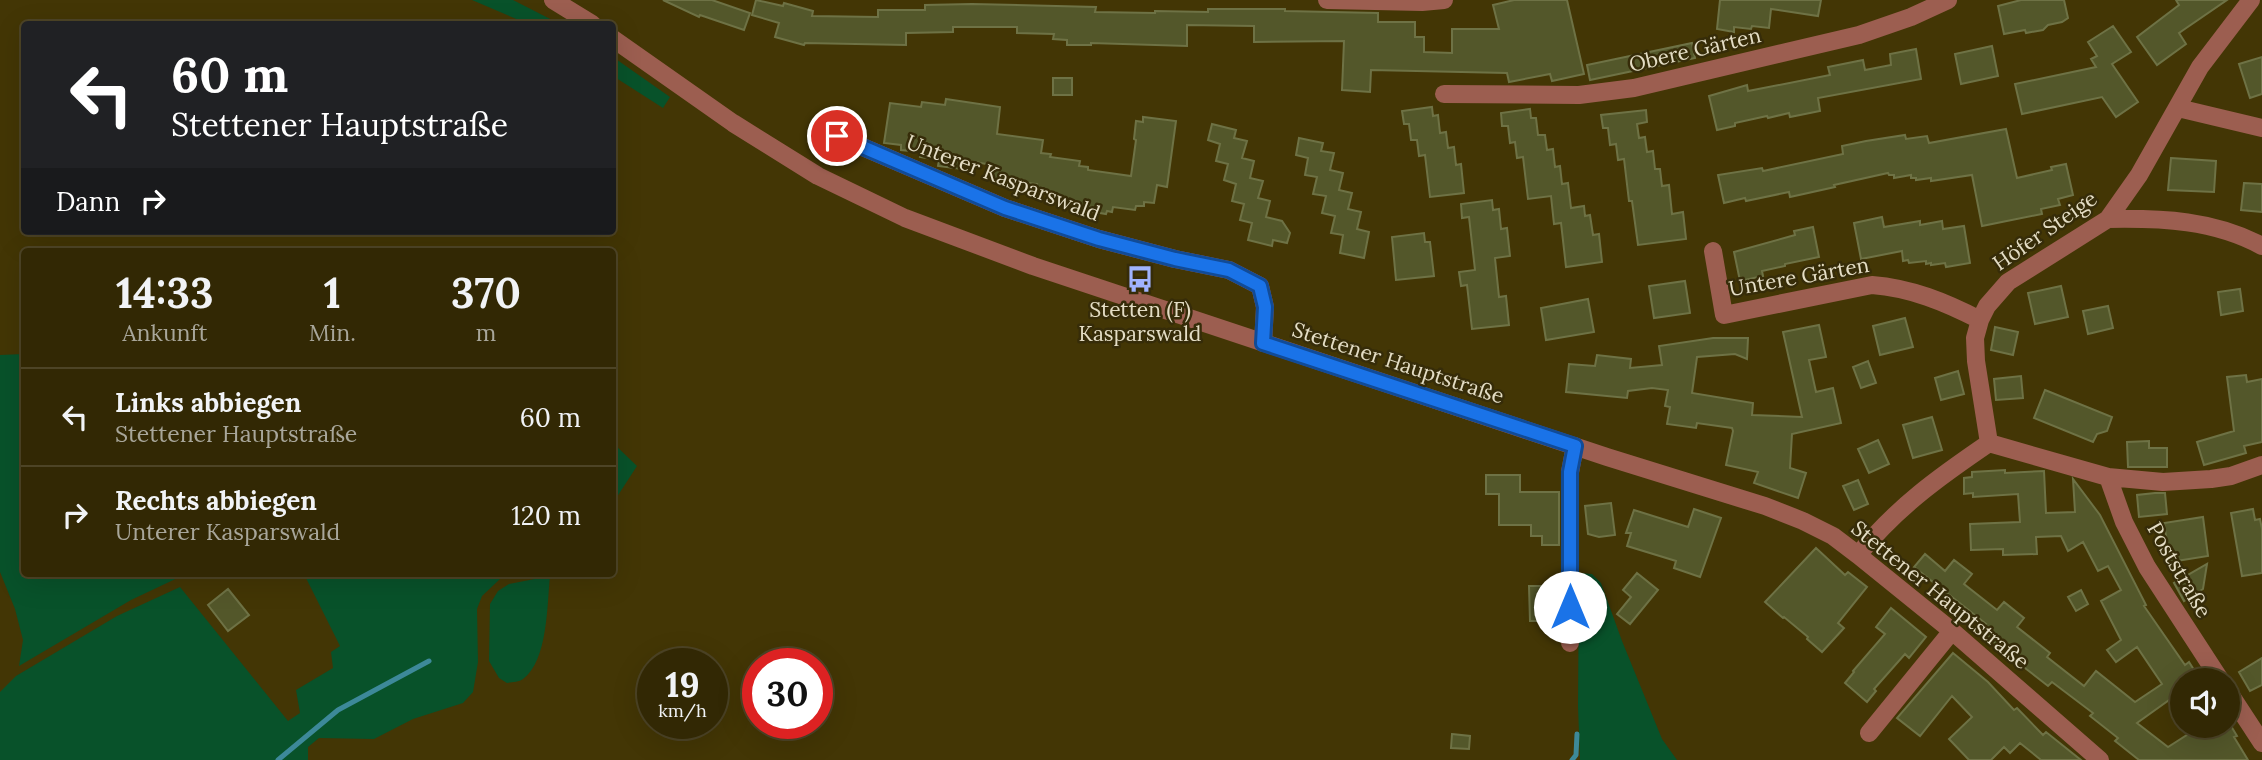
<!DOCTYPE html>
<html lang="de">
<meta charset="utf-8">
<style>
body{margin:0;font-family:Lora,serif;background:#3d3413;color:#f1f3f6;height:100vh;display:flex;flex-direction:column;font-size:26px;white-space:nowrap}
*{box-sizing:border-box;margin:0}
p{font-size:23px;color:#a8a69a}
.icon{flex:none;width:38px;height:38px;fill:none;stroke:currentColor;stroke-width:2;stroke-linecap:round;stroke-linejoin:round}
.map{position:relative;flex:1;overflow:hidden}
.sheet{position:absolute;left:21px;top:248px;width:595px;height:329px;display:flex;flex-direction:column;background:#322804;border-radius:7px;box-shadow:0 7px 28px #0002,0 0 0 2px #4d4426}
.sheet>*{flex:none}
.banner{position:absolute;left:21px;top:21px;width:595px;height:214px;border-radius:7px;box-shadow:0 7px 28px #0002,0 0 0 2px #4d4426;background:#202124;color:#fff;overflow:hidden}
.tools{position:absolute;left:2170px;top:668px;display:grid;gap:14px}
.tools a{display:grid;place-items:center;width:70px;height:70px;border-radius:50%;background:#322804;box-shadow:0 7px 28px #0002,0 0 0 2px #4d4426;font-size:35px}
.speed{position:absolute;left:637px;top:648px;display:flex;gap:14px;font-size:35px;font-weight:700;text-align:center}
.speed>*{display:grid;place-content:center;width:91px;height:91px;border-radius:50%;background:#322804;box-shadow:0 7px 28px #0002,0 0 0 2px #4d4426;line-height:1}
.speed small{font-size:18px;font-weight:400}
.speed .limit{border:10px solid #d22;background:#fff;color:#111}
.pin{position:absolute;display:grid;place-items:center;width:60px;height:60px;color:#fff;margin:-30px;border:4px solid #fff;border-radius:50%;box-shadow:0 2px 7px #0007}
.me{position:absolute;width:77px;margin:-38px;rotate:0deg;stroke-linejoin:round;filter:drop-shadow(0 0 5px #0008)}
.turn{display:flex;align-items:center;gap:24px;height:147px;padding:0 35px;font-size:32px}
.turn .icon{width:91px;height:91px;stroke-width:2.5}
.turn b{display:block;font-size:49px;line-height:60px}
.then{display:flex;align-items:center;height:66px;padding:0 35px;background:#0003;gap:14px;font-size:26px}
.eta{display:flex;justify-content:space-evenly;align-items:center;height:119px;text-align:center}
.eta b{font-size:42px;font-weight:700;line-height:49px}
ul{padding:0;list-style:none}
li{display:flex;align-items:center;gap:21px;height:98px;padding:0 35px;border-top:2px solid #4d4426}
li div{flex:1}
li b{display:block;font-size:26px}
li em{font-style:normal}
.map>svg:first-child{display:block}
.green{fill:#08522a}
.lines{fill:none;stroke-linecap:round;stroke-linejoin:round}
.stream{stroke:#3d8999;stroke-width:5}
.building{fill:#53572a;stroke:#6e7245;stroke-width:2}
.minor{stroke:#9c5e50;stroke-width:18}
.route-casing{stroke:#114b97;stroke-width:18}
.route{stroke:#1a73e8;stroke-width:12}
.labels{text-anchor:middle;stroke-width:5;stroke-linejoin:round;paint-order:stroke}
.street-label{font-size:21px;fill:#e4ddc5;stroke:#362c09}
.poi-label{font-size:21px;fill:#e4ddc5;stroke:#362c09}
</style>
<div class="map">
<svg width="2262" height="760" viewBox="0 0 2262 760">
<rect width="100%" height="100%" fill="#433605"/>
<path class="green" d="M472,0H513L560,24H528Z
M613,57L670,97L663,108L613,76Z
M24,354V574H186L131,600L19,666L23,640L15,609L0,572V355Z
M613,443L637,466L613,503Z
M1579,573L1592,574L1601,583L1622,641L1662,739L1677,760H1580L1578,706Z
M304,574H521L500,579L482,596L477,609L478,662L473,692L463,703L413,719L374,739L319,738L308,747V760H0V692L16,676L117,616L180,587L288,721L300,713L296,690L333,668L331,652L340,646Z
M550,576C547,604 548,661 523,679C519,682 512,682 507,683L499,678L489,661L490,604L498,591L509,584Z"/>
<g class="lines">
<path class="stream" d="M278,760L338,710L429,661
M1572,760L1576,755L1577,734"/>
</g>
<path class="building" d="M663,0H712L750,13L744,30L700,15L699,17Z
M756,0L783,6L784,3L813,11L812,16L878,17V10H925V5L972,4L1096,7L1095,12L1155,13V11L1208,12V9H1285V11L1378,13V22H1415V37H1424V52L1452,53V29H1499L1493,5L1514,0H1567L1584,74L1552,81L1550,74L1509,82L1507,73L1371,70L1370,92L1342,90L1344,41L1254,42V26L1187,25V46L1091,43V45H1067V40L1053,39L1054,34L1017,33V27H953V32L906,33V45L805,43L804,45L775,37L779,23L752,15Z
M1720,0H1821L1818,16L1771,9L1769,28L1752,26L1751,29L1734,27V32L1717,29Z
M2021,0H2064L2068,18L2062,22L2048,25L2043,30L2026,33L2025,30L2004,34L1998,6Z
M2176,0H2227L2179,33L2186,44L2157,65L2137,37L2179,5Z
M2113,26L2131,52L2112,64L2138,102L2116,117L2102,97L2022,114L2015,84L2096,67L2091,59L2097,56L2088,42Z
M1692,43L1695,58L1590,80L1587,65Z
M1992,46L1998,76L1961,84L1955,54Z
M1916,49L1921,79L1818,98L1820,111L1790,117L1789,113L1768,118L1767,116L1735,123V126L1717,130L1709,96L1747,85L1748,91L1830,75L1828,67L1863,60L1865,70L1891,65L1890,54Z
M2262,57V94L2250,98L2239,64Z
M1053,78H1072V95H1053Z
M946,99L1000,107L997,134L1043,140L1041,153L1051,154L1050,157L1080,161L1079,166L1088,167V170L1131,176L1136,140L1134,139L1136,121L1143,122V117L1176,121L1167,187L1157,185L1154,203L1144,202V206H1136L1135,210L1113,207L1112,212L1107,211L1106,214L1088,211L1089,206L1074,204V201L1050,198L1051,193L1036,191L1037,184L991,178L993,165L962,160L961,169L938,166L939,160L920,157L921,152L901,150V145L884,143L890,103L921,107L922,102L945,105Z
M1432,107L1433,116L1438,115L1440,133L1446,132L1448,148L1454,147L1456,165L1461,164L1464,193L1430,197L1425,155L1419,156L1417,140H1411L1409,124H1404L1402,111Z
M1530,109L1531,118H1536L1538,135H1545L1547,150L1553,149L1555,167L1560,166L1562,184L1568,183L1571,208L1584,206L1585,216L1590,215L1593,235L1599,234L1602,262L1566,267L1561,223L1554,224L1551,196L1528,199L1523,157L1517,158L1515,142L1510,143L1508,126H1502L1501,113Z
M1646,110L1647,122L1637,124L1639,138L1645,137L1647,152L1653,151L1655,169H1660L1662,186L1669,185L1672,214L1683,212L1686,239L1638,245L1632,201H1629L1624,159L1618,160L1616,144L1610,145L1608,128H1603L1601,115Z
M1212,124L1236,130L1234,138L1247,141L1242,158L1254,161L1250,178L1263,181L1258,198L1270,201L1266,217L1282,221L1290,233L1287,243L1273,240L1272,246L1248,240L1252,223L1240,220L1244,204L1232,201L1236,184L1224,180L1228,164L1216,161L1220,144L1208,140Z
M2006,129L2017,178L2052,170L2051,167L2066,164L2073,195L2058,199L2060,205L2041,209L2042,214L1982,226L1972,175L1931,181V178L1916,180V178H1911V175L1894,178V175H1889L1888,173L1834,185L1835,187L1790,197L1789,192L1746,201L1745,198L1724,203L1718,175L1762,168L1763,171L1843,154L1842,146L1866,141L1905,135L1906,139L1927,136L1929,143Z
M1299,138L1323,143L1321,151L1334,153L1330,170L1343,173L1339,190L1352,193L1348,209L1361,212L1357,229L1369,232L1364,258L1340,253L1343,235L1331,233L1335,216L1322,213L1326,196L1313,194L1317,177L1305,175L1308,158L1296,155Z
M2171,158L2216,161L2214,192L2168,190Z
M2244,183L2262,184V212L2241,210Z
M1492,200L1493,210L1499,209L1501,229L1507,228L1510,256L1495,258L1499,297L1506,296L1509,325L1472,329L1467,285L1461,286L1459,272L1475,270L1469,217L1462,218L1461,204Z
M1882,217L1884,227L1920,221V225L1942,221L1943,229L1964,226L1970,263L1946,267L1945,263L1931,265V263L1926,264V261L1909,263L1908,260L1903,261L1902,251L1861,259L1854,223Z
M1813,227L1819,257L1785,264V266L1762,271L1763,276L1740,281L1734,252L1795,235L1794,231Z
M1424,233L1425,242H1430L1434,276L1396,280L1392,237Z
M1685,281L1690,313L1654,318L1649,286Z
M2061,286L2068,317L2035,324L2028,293Z
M2240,289L2243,311L2221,315L2218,292Z
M1588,299L1594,332L1546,340L1541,308Z
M2108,306L2113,328L2088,334L2083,311Z
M1905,318L1913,347L1880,355L1873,326Z
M1819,325L1826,357L1809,360L1816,392L1833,388L1841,423L1792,434L1790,468L1806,473L1798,498L1754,483L1758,472L1726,465L1733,431L1732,428L1697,423L1696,428L1667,424L1670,407L1665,406L1668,390L1652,388L1628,391L1627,398L1566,392L1569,364L1595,366L1597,355L1631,359L1630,368L1662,365L1659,346L1713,338H1748L1747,359L1735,354L1697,357L1692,393L1753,403L1752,415L1802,417L1783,332Z
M1995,327L2018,332L2013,355L1991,350Z
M1868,361L1876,383L1861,388L1853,367Z
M1958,371L1964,394L1941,400L1935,378Z
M2246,375L2247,382L2262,379V442L2244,446L2246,453L2204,465L2197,442L2234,431L2227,377Z
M2021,376L2023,398L1996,400L1994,379Z
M2045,390L2112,417L2107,431L2097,434L2093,442L2034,418Z
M1932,417L1942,450L1913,458L1903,425Z
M1878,440L1889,464L1869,473L1858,449Z
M2149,441V448H2167V467H2128L2127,442Z
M2005,470V473L2044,471L2046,513L2075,512L2073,479L2100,515L2146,605L2144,606L2185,665L2189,662L2201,681H2182V714L2172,698L2137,723L2168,747L2201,726H2231L2237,736L2234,737L2248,760H2139L2115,741L2118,738L2090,716L2093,713L2052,682L2048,686L2016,661L1980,631L1986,624L1914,567L1925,554L1945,571L1954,560L1972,574L1964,584L1997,610L2004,602L2024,618L2017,627L2050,653L2047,657L2084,686L2096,671L2135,702L2162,684L2137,647L2116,662L2107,650L2121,640L2101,601L2121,590L2108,566L2098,571L2083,542L2068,551L2061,536L2036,537L2037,554L2003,555V549L1971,550L1970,524L2020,522L2018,494L1973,497V493L1964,494V478L1972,477V472Z
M1486,475H1520V492H1559V545H1542V536H1531V525H1499V494H1486Z
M1858,480L1868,504L1854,510L1843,486Z
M2155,493H2165L2167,514L2139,517L2137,495Z
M1611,503L1615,535L1599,537L1588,534L1585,506Z
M1694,509L1721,518L1700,577L1674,568L1676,561L1627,546L1631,533H1626L1634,510L1688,527Z
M2253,509L2255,520L2260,519L2262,529V573L2242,576L2231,513Z
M2203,517L2208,556L2170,562L2164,523Z
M1816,548L1845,575L1848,572L1867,587L1838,623L1844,628L1822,652L1807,639L1808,637L1784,617L1783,618L1765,602Z
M2207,564L2203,589L2184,601L2174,583Z
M1637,573L1658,590L1630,624L1617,614L1631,597L1623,590Z
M1529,586H1557L1558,621H1530Z
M228,589L249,615L228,631L208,605Z
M2081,590L2088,604L2076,611L2068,597Z
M1891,608L1926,637L1909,658L1905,654L1874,689L1876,691L1867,702L1845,683L1854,672L1853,671L1885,634L1876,627Z
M1953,653L1988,682L2014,710L2017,708L2043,735L2046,732L2081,760H2041L2020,743L2010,753L2004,747L1991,760H1969L1949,739L1972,717L1952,696L1920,736L1897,718Z
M2262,658V685L2250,691L2239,672Z
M1452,734L1470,736L1469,749L1451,748Z"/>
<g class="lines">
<path class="minor" d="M553,0L592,24
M1327,0L1422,2L1444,0
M612,38L733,123L818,176L905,218L1033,266L1607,457L1765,506L1803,521L1833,536L1858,555L1952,631L2100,760
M1444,94L1579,95L1634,88L1859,35L1911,17L1948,0
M2178,108L2262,128
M837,136L1005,208L1099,239L1175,259L1229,270L1260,286L1265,307L1263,343
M2108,219C2162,218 2214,220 2262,246
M1713,251L1724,315L1872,285C1911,288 1945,302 1980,320
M1989,443L2108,477L2163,482L2211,479L2231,476L2262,465
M2108,477L2124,522L2147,567L2221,681
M1858,555C1897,507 1939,477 1989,443L1976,361L1975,338L1980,320L1987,306L2008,282L2108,219L2139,175L2200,67L2251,0
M1570,643V472L1575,446
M2228,691L2262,743
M1869,733L1952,631"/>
</g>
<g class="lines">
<defs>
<path id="route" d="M837,136L1005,208L1099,239L1175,259L1229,270L1260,286L1265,307L1263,343L1575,446L1570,472V607"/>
</defs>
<use href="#route" class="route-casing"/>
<use href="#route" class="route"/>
</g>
<defs>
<symbol id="bus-bare" viewBox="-9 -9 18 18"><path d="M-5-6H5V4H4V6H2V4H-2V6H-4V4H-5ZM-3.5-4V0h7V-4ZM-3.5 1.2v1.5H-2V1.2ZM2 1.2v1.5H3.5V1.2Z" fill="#a0b3fd" stroke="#362c09" stroke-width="2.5" paint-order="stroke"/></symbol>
</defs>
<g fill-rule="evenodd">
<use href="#bus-bare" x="1121" y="260" width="38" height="38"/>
</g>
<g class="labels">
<g class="street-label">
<text transform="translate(1695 50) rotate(-13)" y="7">Obere Gärten</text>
<text transform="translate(1003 178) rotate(21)" y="7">Unterer Kasparswald</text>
<text transform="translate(2045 231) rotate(-35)" y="7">Höfer Steige</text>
<text transform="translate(1799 277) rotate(-10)" y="7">Untere Gärten</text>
<text transform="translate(1398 363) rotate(18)" y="7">Stettener Hauptstraße</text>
<text transform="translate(2179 570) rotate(60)" y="7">Poststraße</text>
<text transform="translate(1940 595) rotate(39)" y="7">Stettener Hauptstraße</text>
</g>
<g class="poi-label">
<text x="1140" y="317">Stetten (F)<tspan x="1140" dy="24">Kasparswald</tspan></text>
</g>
</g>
</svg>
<div class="tools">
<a><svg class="icon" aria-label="sound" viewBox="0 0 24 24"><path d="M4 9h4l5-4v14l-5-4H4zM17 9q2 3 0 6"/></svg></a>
</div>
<div class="speed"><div>19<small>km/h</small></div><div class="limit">30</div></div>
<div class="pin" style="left:837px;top:136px;background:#d93025"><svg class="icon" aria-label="arrive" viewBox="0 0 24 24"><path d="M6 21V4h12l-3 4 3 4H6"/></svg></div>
<svg class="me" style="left:1570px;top:607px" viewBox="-20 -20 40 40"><circle r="19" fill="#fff"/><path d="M0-13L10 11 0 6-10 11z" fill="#1a73e8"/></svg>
<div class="banner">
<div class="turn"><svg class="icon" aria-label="left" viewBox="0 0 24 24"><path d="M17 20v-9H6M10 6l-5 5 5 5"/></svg><div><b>60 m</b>Stettener Hauptstraße</div></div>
<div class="then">Dann<svg class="icon" aria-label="right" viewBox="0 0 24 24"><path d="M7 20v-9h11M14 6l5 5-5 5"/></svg></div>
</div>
<section class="sheet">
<div class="eta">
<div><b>14:33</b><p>Ankunft</p></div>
<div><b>1</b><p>Min.</p></div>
<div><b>370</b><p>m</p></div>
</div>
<ul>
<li><svg class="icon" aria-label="left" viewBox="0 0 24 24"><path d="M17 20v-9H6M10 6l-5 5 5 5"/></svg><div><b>Links abbiegen</b><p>Stettener Hauptstraße</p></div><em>60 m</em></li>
<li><svg class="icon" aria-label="right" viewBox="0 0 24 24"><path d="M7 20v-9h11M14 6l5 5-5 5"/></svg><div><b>Rechts abbiegen</b><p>Unterer Kasparswald</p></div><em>120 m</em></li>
</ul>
</section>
</div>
